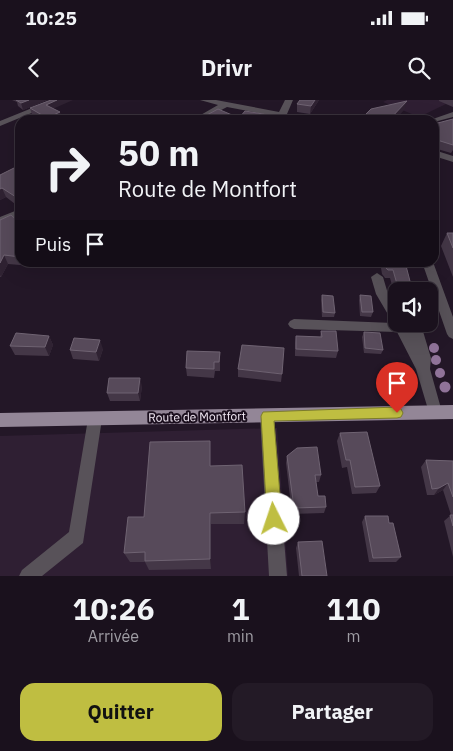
<!DOCTYPE html>
<html lang="fr">
<meta charset="utf-8">
<style>
body{margin:0;font-family:"IBM Plex Sans",sans-serif;background:#231a26;color:#f1f3f6;height:100vh;display:flex;flex-direction:column;font-size:19px;white-space:nowrap}
*{box-sizing:border-box;margin:0}
p{font-size:16px;color:#9f9da4}
.icon{flex:none;width:28px;height:28px;fill:none;stroke:currentColor;stroke-width:2;stroke-linecap:round;stroke-linejoin:round}
.map{position:relative;height:476px;overflow:hidden}
.details{display:flex;flex-direction:column;background:#1a111d;flex:1}
.details>*{flex:none}
.top-card{position:absolute;left:15px;top:15px;width:424px;height:152px;border-radius:15px;box-shadow:0 5px 20px #0002,0 0 0 1px #38313b;background:#1a111d;color:#f1f3f6;overflow:hidden}
.fabs{position:absolute;left:388px;top:182px;display:grid;gap:10px}
.fabs a{display:grid;place-items:center;width:50px;height:50px;border-radius:10px;background:#1a111d;box-shadow:0 5px 20px #0002,0 0 0 1px #38313b;font-size:25px}
.pin{position:absolute;display:grid;place-items:center;width:42px;height:42px;color:#fff;margin:-51px -21px;border-radius:50% 50% 50% 0;rotate:-45deg;box-shadow:0 0 5px #0007}
.pin .icon{rotate:45deg}
.me{position:absolute;width:55px;margin:-28px;rotate:356deg;stroke-linejoin:round;filter:drop-shadow(0 0 4px #0008)}
.turn{display:flex;align-items:center;gap:18px;height:105px;padding:0 20px;font-size:22px}
.turn .icon{width:65px;height:65px;stroke-width:2.5}
.turn b{display:block;font-size:35px;line-height:42px}
.then{display:flex;align-items:center;height:48px;padding:0 20px;background:#0003;gap:10px;font-size:19px}
.eta{display:flex;justify-content:space-evenly;align-items:center;height:85px;text-align:center}
.eta b{font-size:30px;font-weight:800;line-height:35px}
.cta{display:flex;gap:10px;margin-top:auto;padding:10px 20px}
.cta a{flex:1;height:58px;border-radius:15px;background:#bfbe41;color:#111;font-size:20px;font-weight:800;line-height:58px;text-align:center}
.cta a+a{background:#231a26;color:#f1f3f6}
.status{display:flex;justify-content:space-between;align-items:center;height:35px;padding:0 25px;background:#1a111d;direction:ltr}
.status svg{height:14px;fill:currentColor}
header{display:flex;justify-content:space-between;align-items:center;height:65px;padding:0 20px;background:#1a111d;font-size:22px;font-weight:800}
.map>svg:first-child{display:block}
.built{fill:#2f1f33}
.lines{fill:none;stroke-linecap:round;stroke-linejoin:round}
.minor{fill:#585259;fill-rule:evenodd}
.major{fill:#938697;fill-rule:evenodd}
.tree{fill:#907399}
.wall{fill:#443747}
.shaded-wall{fill:#2f2232}
.building{fill:#574a5a;stroke:#6f6372}
.route{fill:#bfbe41;stroke:#7c7c2a}
.labels{text-anchor:middle;stroke-width:4;stroke-linejoin:round;paint-order:stroke}
.street-label{font-size:12px;fill:#f2e9f4;stroke:#1a0e1d}
</style>
<div class="status"><b>10:25</b><svg viewBox="0 0 49 12"><path d="M0 12V9h3v3zM5 12V6h3v6zM10 12V3h3v9zM15 12V0h3v12zM26 1h20v11H26zM47 4h2v5h-2z"/></svg></div>
<header><svg class="icon" aria-label="back" viewBox="0 0 24 24"><path d="M15 5l-7 7 7 7"/></svg>Drivr<svg class="icon" aria-label="search" viewBox="0 0 24 24"><circle cx="10" cy="10" r="6"/><path d="M15 15l6 6"/></svg></header>
<div class="map">
<svg width="453" height="476" viewBox="0 0 453 476">
<rect width="100%" height="100%" fill="#231727"/>
<path class="built" d="M387,0H441L446,4L419,17L383,2Z
M277,328L288,476H0V336Z"/>
<g class="lines">
<path class="minor" d="M52,0H63L0,26V21Z
M200,0H216L279,12L285,0H293L287,14L311,20H295L227,7L202,20H192L218,5Z
M453,12V17L434,22V20H430Z
M434,50L453,56V62L434,56Z
M20,109V116L0,124V117Z
M422,162H433L453,217V239L449,237L447,234Z
M377,173L383,177L388,194L396,209V224H417L422,228L431,258L430,269L442,312L440,316L435,318L430,316L416,269L397,232L294,229L290,227L288,224L290,221L294,219L393,223L376,194L371,177Z
M267,310L272,312L274,316L287,476H269L260,316L262,312Z
M95,313L100,315L102,319L83,443L42,476H19L22,470L69,432L88,319L90,315Z"/>
<path class="major" d="M453,305V319L0,327V313Z"/>
</g>
<g class="tree">
<circle cx="434" cy="248" r="5"/>
<circle cx="436" cy="260" r="5"/>
<circle cx="440" cy="273" r="5"/>
<circle cx="445" cy="287" r="5.5"/>
</g>
<path class="wall" d="M12,0H47L23,10L18,6L17,2Z
M300,0H319L310,14L297,12V4Z
M439,0H453V7L439,1Z
M30,8L54,9L62,19L59,20H42L32,15Z
M205,16L239,18L284,20H205Z
M453,19V50L451,53L434,48V24Z
M20,70V106L19,107L6,97L0,100V75Z
M0,120L20,123V162H54L44,167L8,164L1,177H0Z
M447,133H453V177L441,146Z
M380,162H405L411,185L408,191L394,192L390,178H385L382,174Z
M322,195L335,213L334,217H322L321,200Z
M360,195L373,212L371,217L360,216L359,200Z
M321,231L338,251L336,258L295,256V243L296,236L320,237Z
M364,232L383,250L381,254L364,253L362,237Z
M49,236L53,245L49,256L15,255L10,246Z
M103,249L99,261L73,259L70,250Z
M220,252V271H215L214,278L187,276L186,268Z
M238,269L282,274L281,282L238,277Z
M142,286L140,301H110L107,293Z
M340,333L380,386L376,393L352,394L347,367L342,368L337,341Z
M210,354V366L245,412L244,424H211V469L149,470L145,462H130L124,453L144,417Z
M287,356L321,375L319,382H316L318,396L326,407L324,413L292,414L286,363Z
M426,360L453,361V457L444,421L451,415L443,390L434,395H427L421,367Z
M365,416L389,423L401,457L396,462H369L362,422Z
M298,442L327,476H299L296,448Z"/>
<path class="shaded-wall" d="M29,0H47L23,10L21,3Z
M57,0H73L48,11L46,5Z
M315,0H319L310,14L311,6Z
M407,1L405,9L395,20H389Z
M60,12L62,19L59,20H48L47,18Z
M2,88L6,97L0,100V89Z
M20,95V106L19,107L16,97Z
M4,155L8,164L1,177L0,175V163Z
M42,162H54L44,167Z
M49,236L53,245L49,256L45,247Z
M100,240L103,249L99,261L96,252Z
M140,278L142,286L140,301L138,293Z
M448,383L443,390L434,395L439,388Z
M210,413L211,424V469L210,459Z"/>
<path class="building" d="M16,0H29L21,3Z
M51,0H57L46,5L60,12L47,18L30,8Z
M300,0H315L311,6L297,4Z
M407,1L389,20H360L371,9Z
M218,9L239,18L245,11L263,14L284,20H214L205,16Z
M453,19V45L434,39V24Z
M16,67L20,70V95L16,97L2,88L0,89V75Z
M11,115L20,123V157L4,155L0,163V120Z
M447,133H453V148Z
M384,162H405L411,185L397,184L393,170H388L385,167Z
M322,195L333,196L335,213L323,212Z
M360,195L371,196L373,212H362Z
M321,231H336L338,251L296,249V236L322,237Z
M364,232L380,233L383,250L365,248Z
M16,233L49,236L45,247L10,246Z
M74,238L100,240L96,252L70,250Z
M242,245L284,248L282,274L238,269Z
M187,251L220,252L219,262H214V269L186,268Z
M109,278H140L138,293H107Z
M367,332L380,386L355,387L350,360H346L340,333Z
M210,341V366L242,365L245,412L210,413V459L145,461V452L124,453L128,417H144L150,342Z
M317,347L321,375H315L318,396H325L326,407L294,408L287,356L297,348Z
M426,360L453,361V397L448,383L439,388L432,389Z
M450,415H453V426Z
M365,416H388L389,423H393L401,457L373,458Z
M322,441L327,476H302L298,442Z"/>
<path class="route" d="M397,307L401,309L403,313L401,317L397,318L274,321L282,419L279,424L274,426L269,424L267,419L261,316L263,312Z"/>
<g class="labels">
<g class="street-label">
<text transform="translate(197 317) rotate(-1)" y="4">Route de Montfort</text>
</g>
</g>
</svg>
<div class="fabs">
<a><svg class="icon" aria-label="sound" viewBox="0 0 24 24"><path d="M4 9h4l5-4v14l-5-4H4zM17 9q2 3 0 6"/></svg></a>
</div>
<div class="pin" style="left:397px;top:313px;background:#d93025"><svg class="icon" aria-label="arrive" viewBox="0 0 24 24"><path d="M6 21V4h12l-3 4 3 4H6"/></svg></div>
<svg class="me" style="left:274px;top:419px" viewBox="-20 -20 40 40"><circle r="19" fill="#fff"/><path d="M0-13L10 11 0 6-10 11z" fill="#bfbe41"/></svg>
<div class="top-card">
<div class="turn"><svg class="icon" aria-label="right" viewBox="0 0 24 24"><path d="M7 20v-9h11M14 6l5 5-5 5"/></svg><div><b>50 m</b>Route de Montfort</div></div>
<div class="then">Puis<svg class="icon" aria-label="arrive" viewBox="0 0 24 24"><path d="M6 21V4h12l-3 4 3 4H6"/></svg></div>
</div>
</div>
<section class="details">
<div class="eta">
<div><b>10:26</b><p>Arrivée</p></div>
<div><b>1</b><p>min</p></div>
<div><b>110</b><p>m</p></div>
</div>
<div class="cta"><a>Quitter</a><a>Partager</a></div>
</section>
